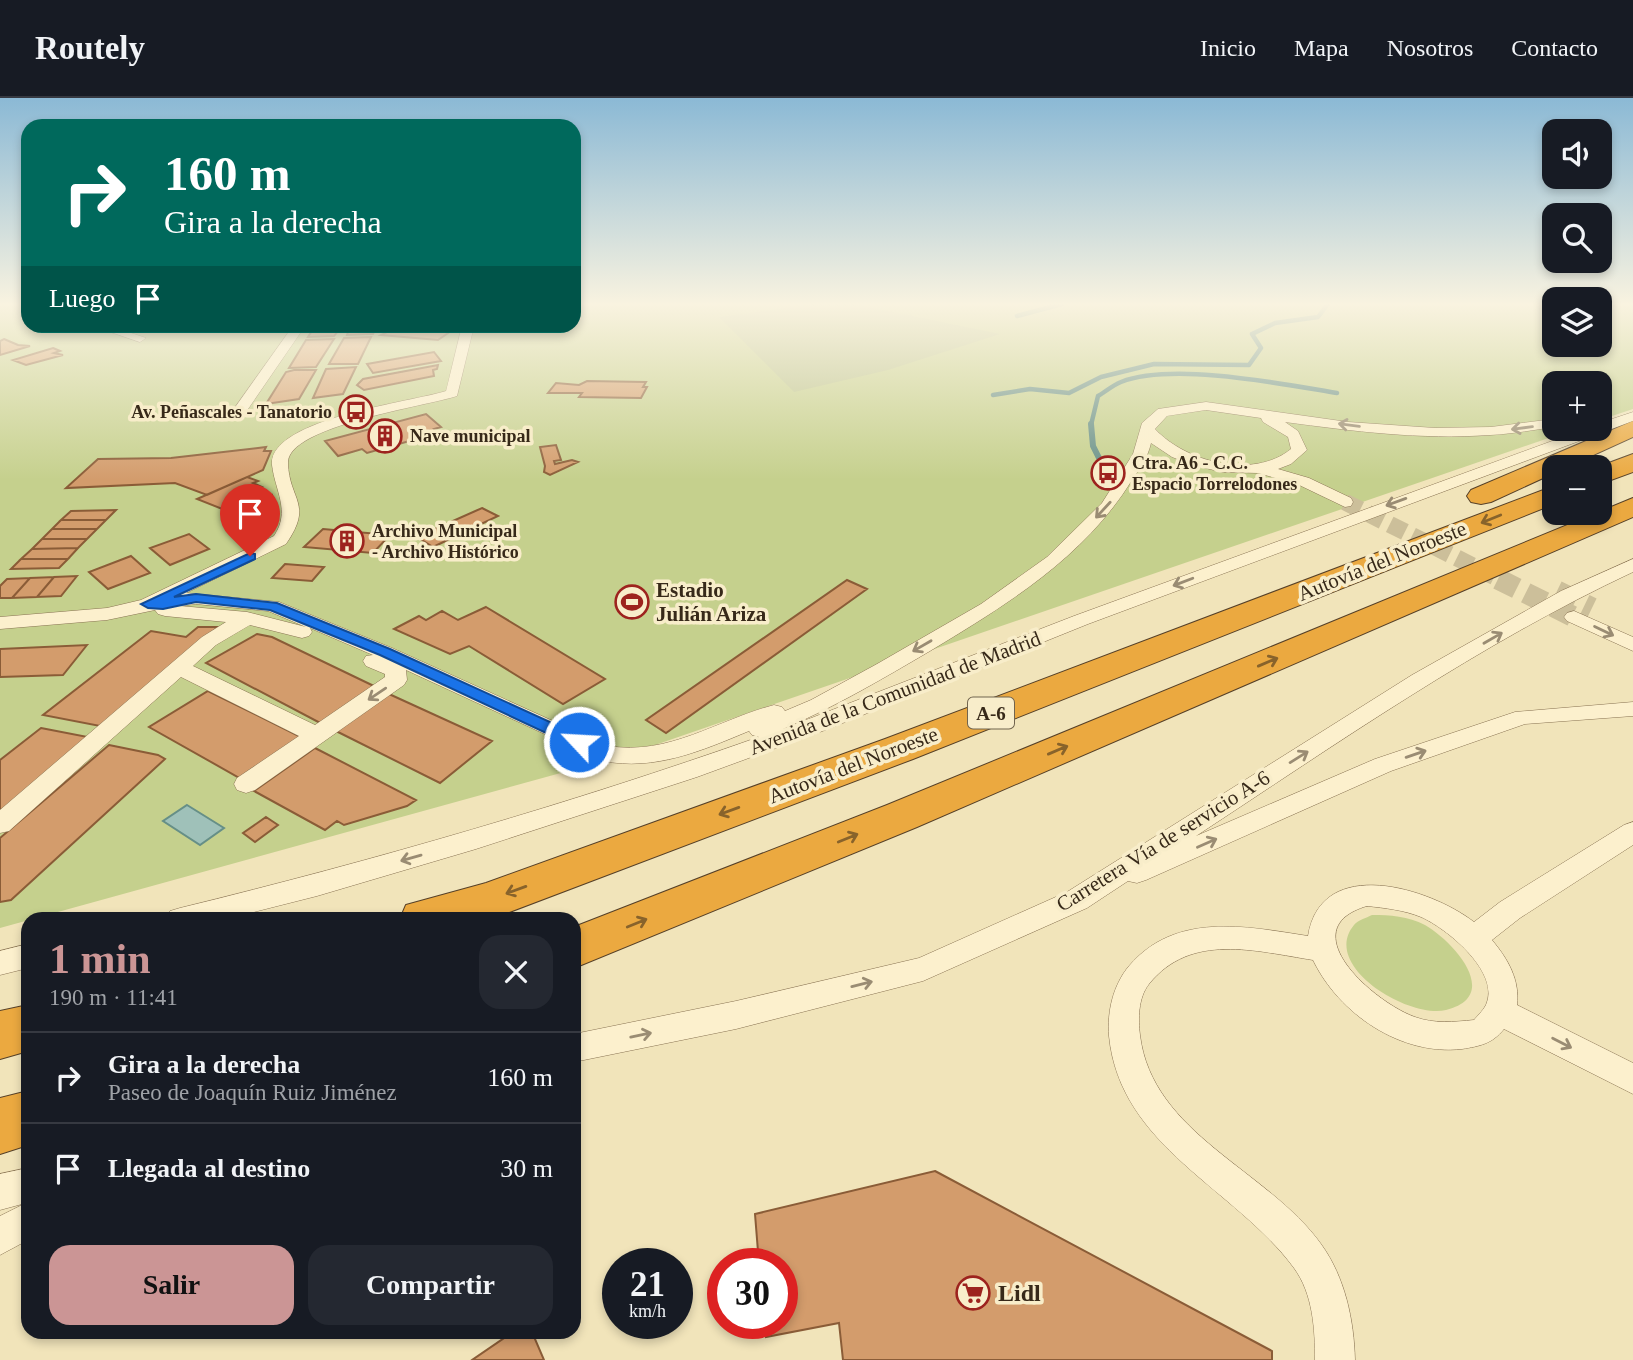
<!DOCTYPE html>
<html lang="es">
<meta charset="utf-8">
<style>
body{margin:0;font-family:Georgia,serif;background:#242831;color:#f1f3f6;height:100vh;display:flex;flex-direction:column;font-size:26px;white-space:nowrap}
*{box-sizing:border-box;margin:0}
p{font-size:23px;color:#9ea1a6}
.icon{flex:none;width:38px;height:38px;fill:none;stroke:currentColor;stroke-width:2;stroke-linecap:round;stroke-linejoin:round}
.map{position:relative;flex:1;overflow:hidden}
.sheet{position:absolute;left:21px;top:814px;width:560px;height:427px;display:flex;flex-direction:column;background:#171b24;border-radius:21px;box-shadow:0 4px 10px #0003}
.sheet>*{flex:none}
.hud{position:absolute;left:21px;top:21px;width:560px;height:214px;border-radius:21px;box-shadow:0 4px 10px #0003;background:#00695c;color:#fff;overflow:hidden}
.tools{position:absolute;left:1542px;top:21px;display:grid;gap:14px}
.tools a{display:grid;place-items:center;width:70px;height:70px;border-radius:14px;background:#171b24;box-shadow:0 4px 10px #0003;font-size:35px}
.speed{position:absolute;left:602px;top:1150px;display:flex;gap:14px;font-size:35px;font-weight:700;text-align:center}
.speed>*{display:grid;place-content:center;width:91px;height:91px;border-radius:50%;background:#171b24;box-shadow:0 4px 10px #0003;line-height:1}
.speed small{font-size:18px;font-weight:400}
.speed .limit{border:10px solid #d22;background:#fff;color:#111}
.pin{position:absolute;display:grid;place-items:center;width:60px;height:60px;color:#fff;margin:-72px -30px;border-radius:50% 50% 50% 0;rotate:-45deg;box-shadow:0 0 7px #0007}
.pin .icon{rotate:45deg}
.me{position:absolute;width:77px;margin:-38px;rotate:295deg;stroke-linejoin:round;filter:drop-shadow(0 0 5px #0008)}
.turn{display:flex;align-items:center;gap:24px;height:147px;padding:0 28px;font-size:32px}
.turn .icon{width:91px;height:91px;stroke-width:2.5}
.turn b{display:block;font-size:49px;line-height:60px}
.then{display:flex;align-items:center;height:66px;padding:0 28px;background:#0003;gap:14px;font-size:26px}
.round{display:grid;place-items:center;flex:none;width:74px;height:74px;border-radius:21px;background:#242831}
.overview{display:flex;align-items:center;justify-content:space-between;height:119px;padding:0 28px}
h1{font-size:42px;font-weight:700;line-height:52px;color:#cb9595}
.primary-button{display:flex;gap:14px;margin-top:auto;padding:14px 28px}
.primary-button a{flex:1;height:80px;border-radius:21px;background:#cb9595;color:#111;font-size:28px;font-weight:700;line-height:80px;text-align:center}
.primary-button a+a{background:#242831;color:#f1f3f6}
ul{padding:0;list-style:none}
li{display:flex;align-items:center;gap:21px;height:91px;padding:0 28px;border-top:2px solid #363941}
li div{flex:1}
li b{display:block;font-size:26px}
li em{font-style:normal}
header{display:flex;align-items:center;gap:42px;box-sizing:border-box;height:98px;padding:0 35px;background:#171b24;border-bottom:2px solid #363941}
header strong{font-size:33px}
nav{display:flex;gap:38px;margin-inline-start:auto;font-size:24px}
.map>svg:first-child{display:block}
.green{fill:#c5d08d}
.cemetery{fill:#bac38e}
.water{fill:#9fc1b9;stroke:#668f87;stroke-width:2}
.lines{fill:none;stroke-linecap:round;stroke-linejoin:round}
.stream-far1{stroke:#668f87;stroke-width:4.5}
.stream{stroke:#668f87;stroke-width:6}
.building{fill:#d39c6c;stroke:#8a5c37;stroke-width:2}
.street-tunnel-far1{stroke:#ccbf9a;stroke-width:17;stroke-dasharray:17 8;stroke-linecap:butt}
.street-tunnel{stroke:#ccbf9a;stroke-width:21;stroke-dasharray:21 10;stroke-linecap:butt}
.street-casing{stroke:#897353;stroke-width:1}
.highway-casing{stroke:#564028;stroke-width:2}
.street{fill:#fcf0cd;fill-rule:evenodd}
.highway{fill:#eba940;fill-rule:evenodd}
.oneway{stroke:#9a8c73}
.oneway2{stroke:#88632b}
.route{fill:#1a73e8;stroke:#114b97;stroke-width:2}
.labels{text-anchor:middle;stroke-width:7;stroke-linejoin:round;paint-order:stroke}
.far-poi-label{font-size:18px;font-weight:bold;fill:#372919;stroke:#f8edca;text-anchor:start}
.shield{fill:#f8edca;stroke:#71644e;stroke-width:2}
.shield-label{font-size:19px;font-weight:bold;fill:#372919}
.street-label{font-size:21px;fill:#372919;stroke:#f8edca}
.poi-label{font-size:21px;font-weight:bold;fill:#372919;stroke:#f8edca;text-anchor:start}
.near-poi-label{font-size:24px;font-weight:bold;fill:#372919;stroke:#f8edca;text-anchor:start}
</style>
<header>
<strong>Routely</strong>
<nav><a>Inicio</a><a>Mapa</a><a>Nosotros</a><a>Contacto</a></nav>
</header>
<div class="map">
<svg width="1633" height="1262" viewBox="0 0 1633 1262">
<rect width="100%" height="100%" fill="#f1e4ba"/>
<path class="green" d="M0,206H28V228H574V206H1554V247H1600V206H1633V311L1600,322V285H1554V331H1575L626,657L0,830Z
M1372,817C1390,817 1408,818 1425,827C1453,843 1503,898 1446,912C1409,921 1320,868 1354,827C1358,822 1366,820 1372,817Z"/>
<path class="cemetery" d="M815,206H854L1000,236L888,272L794,294L719,219Z"/>
<path class="water" d="M187,707L224,730L200,747L163,723Z"/>
<g class="lines">
<path class="stream-far1" d="M1017,218L1062,206
M993,297L1030,291L1069,295L1101,279L1154,266L1249,267L1261,250L1252,236L1275,225L1318,219L1328,206
M1091,327L1098,298C1105,294 1113,287 1121,284C1173,264 1282,286 1337,295"/>
<path class="stream" d="M1091,326L1093,348L1100,362"/>
</g>
<path class="building" d="M315,228H342L334,238L308,239Z
M350,228H377L373,236L347,237Z
M399,228L407,230L451,233L438,242L381,237Z
M371,239L358,266H329L344,240Z
M4,241L18,247L30,248L0,257V243Z
M334,241L316,269L289,270L306,242Z
M53,250L60,253L54,255L63,257L26,267L13,262Z
M434,254L441,263L373,275L367,266Z
M438,267L437,271L433,272L434,278L364,292L357,287L363,281Z
M356,269L343,296L313,300L326,271Z
M294,272H316L299,301L266,306L286,274Z
M587,283L646,284L643,289H647L641,300L579,299L582,295H548L556,285L579,287Z
M426,316L441,329L434,331L438,335L367,355L362,351L338,358L325,343Z
M556,347L561,362L554,363L555,366L572,362L578,364L550,377L544,374L545,368L540,349Z
M266,349L264,353H271L263,372L207,397L175,385L66,390L98,361L171,360Z
M247,379L258,383L253,385L262,389L256,392L264,395L261,396L269,399L272,397L276,409L258,416L248,410L235,416L197,401Z
M482,410L498,418L433,449L417,439Z
M116,412L106,422H61L71,413Z
M61,422H106L97,431H52Z
M52,431H97L87,441H42Z
M323,431L390,437L373,455L304,449Z
M189,436L209,451L170,467L150,450Z
M42,441H87L78,450L32,451Z
M78,450L68,461H21L32,451Z
M131,458L150,475L108,491L89,474Z
M21,461H68L59,470L11,471Z
M285,466L324,469L312,483L272,480Z
M77,478L61,498L37,499L54,479Z
M54,479L37,499L12,500L30,480Z
M30,480L12,500H0V488L7,481Z
M847,482L867,491L666,635L646,622Z
M486,509L605,581L563,606L469,548L450,556L394,531L419,518L426,522L442,513L458,522Z
M198,529H218L100,628L43,617L151,533L186,539Z
M257,536L272,539L378,590L324,627L206,565Z
M87,547L63,577L0,579V551Z
M208,593L303,640L243,682L149,629Z
M389,596L492,643L440,685L336,633Z
M41,630L98,641L0,722V662Z
M109,647L158,657L165,661L11,802L0,804V740Z
M315,650L416,702L407,708L344,727L337,723L325,732L254,693Z
M266,719L278,727L255,744L243,735Z
M935,1073L1272,1253V1262H843L839,1225L766,1239L764,1225H782V1166H759L755,1116Z
M513,1234H532L544,1262H472Z"/>
<g class="lines">
<path class="street-tunnel-far1" d="M1345,404L1501,482"/>
<path class="street-tunnel" d="M1498,481L1574,519
M1557,493L1592,510"/>
<defs>
<path id="street" d="M20,206H28V209L22,208Z
M93,228H110L146,240L140,244Z
M293,228H305L246,314H236L234,311Z
M462,228H474L457,298C427,308 287,328 288,365C289,402 314,406 286,446L186,495L279,504L392,550L608,648C669,658 717,622 774,607L782,609L785,613L811,602L877,566L981,506L1047,459L1102,405L1133,356L1142,325L1158,311L1206,304L1348,324L1435,330L1491,329L1554,321V329C1533,332 1511,336 1490,337C1421,342 1353,333 1285,324L1298,333L1307,352L1291,366L1278,371L1309,380L1351,400L1353,404L1351,408L1345,409L1297,386L1258,375L1222,374L1193,367L1172,359L1151,345C1148,359 1140,370 1132,382C1084,460 1006,507 930,553C882,581 835,609 783,631L1074,518L1585,331H1600V325L1633,314V323L1088,526L828,631L697,679L476,751L317,798L226,821H166L170,813L180,810C376,762 569,706 759,639L752,637L749,633C701,653 655,673 603,663L406,572L407,582L404,587L255,692L246,695L237,692L234,686L237,680L299,638L181,579L9,733L0,735V712L202,539L226,524L165,518L158,516L155,512L107,522L0,531V519L107,510L141,502L274,438C291,413 275,393 272,367C268,321 412,304 446,293ZM1206,312L1261,320L1263,324L1288,339L1291,351C1253,382 1186,364 1155,331L1167,318ZM196,506L268,513L306,529L247,514L180,508ZM250,527L302,540L309,538L312,534L310,530L373,557L366,558L363,563L366,568L385,576V579L315,627L193,568L216,547Z
M1633,461V474C1479,546 1338,645 1196,738L1375,661L1515,614L1633,604V618L1525,626L1391,673L1146,782L1137,785L1128,783L1087,810L923,883L736,931L574,964V936L736,903L919,860L1067,794L1412,577L1561,493Z
M1574,513L1633,539V553L1567,523L1564,519L1567,515Z
M1633,724V747L1520,820L1492,842C1508,861 1520,882 1517,907L1633,965V996L1504,931C1492,946 1480,948 1462,951C1401,958 1339,916 1313,862C1255,853 1191,834 1149,886C1138,900 1138,921 1140,937C1152,1036 1268,1072 1321,1146C1345,1179 1354,1222 1355,1262H1315C1315,1231 1313,1196 1294,1170C1235,1090 1120,1049 1109,938C1107,914 1113,887 1129,868C1175,814 1245,828 1308,838C1321,756 1430,790 1474,824L1500,804L1624,727ZM1367,808C1385,810 1404,812 1421,819C1446,830 1498,872 1487,904C1485,911 1478,917 1474,922C1454,924 1434,926 1415,919C1375,905 1289,831 1367,808Z
M28,846V870L0,877V853Z
M28,1070V1142L0,1157V1118L26,1105L0,1112V1076Z"/>
<path id="highway" d="M1633,323V339L1567,369H1554V375L1491,404L1481,406L1471,404L1467,398L1471,392Z
M1633,356V374L1600,386L1598,369Z
M1554,388V406L913,661L507,815L490,821H400L406,807L486,785L885,641Z
M1633,400V419L917,729L574,870V829L887,707Z
M28,907V953L0,961V913Z
M28,993V1047L0,1056V1000Z"/>
</defs>
<use href="#street" class="street-casing"/>
<use href="#highway" class="highway-casing"/>
<use href="#street" class="street"/>
<use href="#highway" class="highway"/>
</g>
<defs><path id="oneway-shaft" d="M-6 0H5M1.5-3L5.5 0L1.5 3" fill="none" stroke-width="1.6" stroke-linecap="round" stroke-linejoin="round" transform="scale(1.75)"/></defs>
<g class="oneway">
<use href="#oneway-shaft" transform="translate(1349 327) rotate(-173)"/>
<use href="#oneway-shaft" transform="translate(1522 330) rotate(173)"/>
<use href="#oneway-shaft" transform="translate(1396 404) rotate(160)"/>
<use href="#oneway-shaft" transform="translate(1103 412) rotate(133)"/>
<use href="#oneway-shaft" transform="translate(1183 484) rotate(159)"/>
<use href="#oneway-shaft" transform="translate(1604 533) rotate(26)"/>
<use href="#oneway-shaft" transform="translate(1493 540) rotate(-30)"/>
<use href="#oneway-shaft" transform="translate(922 548) rotate(150)"/>
<use href="#oneway-shaft" transform="translate(377 596) rotate(146)"/>
<use href="#oneway-shaft" transform="translate(1416 656) rotate(-19)"/>
<use href="#oneway-shaft" transform="translate(1299 659) rotate(-32)"/>
<use href="#oneway-shaft" transform="translate(1207 745) rotate(-24)"/>
<use href="#oneway-shaft" transform="translate(411 760) rotate(164)"/>
<use href="#oneway-shaft" transform="translate(862 886) rotate(-14)"/>
<use href="#oneway-shaft" transform="translate(641 937) rotate(-12)"/>
<use href="#oneway-shaft" transform="translate(1562 945) rotate(27)"/>
</g>
<g class="oneway2">
<use href="#oneway-shaft" transform="translate(1491 421) rotate(158)"/>
<use href="#oneway-shaft" transform="translate(1268 564) rotate(-23)"/>
<use href="#oneway-shaft" transform="translate(1058 652) rotate(-23)"/>
<use href="#oneway-shaft" transform="translate(729 713) rotate(160)"/>
<use href="#oneway-shaft" transform="translate(848 740) rotate(-22)"/>
<use href="#oneway-shaft" transform="translate(516 792) rotate(160)"/>
<use href="#oneway-shaft" transform="translate(637 825) rotate(-22)"/>
</g>
<linearGradient id="sky" x2="0" y2="1"><stop stop-color="#8bb9d5"/><stop offset="0.54" stop-color="#f9f3e0"/><stop offset="1" stop-color="#f9f3e0" stop-opacity="0"/></linearGradient>
<rect width="1633" height="382" fill="url(#sky)"/>
<path class="route" d="M250,455L255,456V461L174,499L196,496L277,505L390,551L585,640L588,644L585,648H574L380,557L270,512L196,504L163,511L148,510L141,506Z"/>
<defs>
<symbol id="bus-ring" viewBox="-11 -11 22 22"><circle r="9.5" fill="#f8edca" stroke="#9d231e" stroke-width="1.5"/><path d="M-5-6H5V4H4V6H2V4H-2V6H-4V4H-5ZM-3.5-4V0h7V-4ZM-3.5 1.2v1.5H-2V1.2ZM2 1.2v1.5H3.5V1.2Z" fill="#9d231e"/></symbol>
<symbol id="building-ring" viewBox="-11 -11 22 22"><circle r="9.5" fill="#f8edca" stroke="#9d231e" stroke-width="1.5"/><path d="M-4-6H4V6H1V3H-1V6H-4ZM-2.5-4.3h1.7v1.8h-1.7ZM.8-4.3h1.7v1.8H.8ZM-2.5-1h1.7V.8h-1.7ZM.8-1h1.7V.8H.8Z" fill="#9d231e"/></symbol>
<symbol id="stadium-ring" viewBox="-11 -11 22 22"><circle r="9.5" fill="#f8edca" stroke="#9d231e" stroke-width="1.5"/><path d="M0-5a6.5 5 0 1 0 0 10a6.5 5 0 1 0 0-10ZM-3.5-1.8h7v3.6h-7Z" fill="#9d231e"/></symbol>
<symbol id="supermarket-ring" viewBox="-11 -11 22 22"><circle r="9.5" fill="#f8edca" stroke="#9d231e" stroke-width="1.5"/><path d="M-6-5.5h2.5l.6 2H6L4.5 2H-2.5L-4.4-4H-6ZM-1.5 3.2a1.3 1.3 0 1 0 .1 0ZM3 3.2a1.3 1.3 0 1 0 .1 0Z" fill="#9d231e"/></symbol>
</defs>
<g fill-rule="evenodd">
<use href="#bus-ring" x="337" y="295" width="38" height="38"/>
<use href="#building-ring" x="366" y="319" width="38" height="38"/>
<use href="#bus-ring" x="1089" y="356" width="38" height="38"/>
<use href="#building-ring" x="328" y="424" width="38" height="38"/>
<use href="#stadium-ring" x="613" y="485" width="38" height="38"/>
<use href="#supermarket-ring" x="954" y="1176" width="38" height="38"/>
</g>
<g class="labels">
<g class="far-poi-label">
<text x="332" y="320" text-anchor="end">Av. Peñascales - Tanatorio</text>
<text x="410" y="344">Nave municipal</text>
<text x="1132" y="371">Ctra. A6 - C.C.<tspan x="1132" dy="21">Espacio Torrelodones</tspan></text>
<text x="372" y="439">Archivo Municipal<tspan x="372" dy="21">- Archivo Histórico</tspan></text>
</g>
<rect class="shield" x="968" y="599.5" width="46" height="31" rx="5"/>
<g class="shield-label">
<text x="991" y="622">A-6</text>
</g>
<g class="street-label">
<text transform="translate(1382 463) rotate(-22)" y="7">Autovía del Noroeste</text>
<text transform="translate(895 595) rotate(-21)" y="7">Avenida de la Comunidad de Madrid</text>
<text transform="translate(853 667) rotate(-21)" y="7">Autovía del Noroeste</text>
<text transform="translate(1163 743) rotate(-32)" y="7">Carretera Vía de servicio A-6</text>
</g>
<g class="poi-label">
<text x="656" y="499">Estadio<tspan x="656" dy="24">Julián Ariza</tspan></text>
</g>
<g class="near-poi-label">
<text x="998" y="1203">Lidl</text>
</g>
</g>
</svg>
<div class="tools">
<a><svg class="icon" aria-label="sound" viewBox="0 0 24 24"><path d="M4 9h4l5-4v14l-5-4H4zM17 9q2 3 0 6"/></svg></a>
<a><svg class="icon" aria-label="search" viewBox="0 0 24 24"><circle cx="10" cy="10" r="6"/><path d="M15 15l6 6"/></svg></a>
<a><svg class="icon" aria-label="layers" viewBox="0 0 24 24"><path d="M12 4l9 5-9 5-9-5zM3 14l9 5 9-5"/></svg></a>
<a>+</a>
<a>−</a>
</div>
<div class="speed"><div>21<small>km/h</small></div><div class="limit">30</div></div>
<div class="pin" style="left:250px;top:458px;background:#d93025"><svg class="icon" aria-label="arrive" viewBox="0 0 24 24"><path d="M6 21V4h12l-3 4 3 4H6"/></svg></div>
<svg class="me" style="left:579px;top:644px" viewBox="-20 -20 40 40"><circle r="17" fill="#1a73e8" stroke="#fff" stroke-width="3"/><path d="M0-11L8 9 0 5-8 9z" fill="#fff"/></svg>
<div class="hud">
<div class="turn"><svg class="icon" aria-label="right" viewBox="0 0 24 24"><path d="M7 20v-9h11M14 6l5 5-5 5"/></svg><div><b>160 m</b>Gira a la derecha</div></div>
<div class="then">Luego<svg class="icon" aria-label="arrive" viewBox="0 0 24 24"><path d="M6 21V4h12l-3 4 3 4H6"/></svg></div>
</div>
<section class="sheet">
<div class="overview"><div><h1>1 min</h1><p>190 m · 11:41</p></div><a class="round"><svg class="icon" aria-label="close" viewBox="0 0 24 24"><path d="M6 6l12 12M18 6L6 18"/></svg></a></div>
<ul>
<li><svg class="icon" aria-label="right" viewBox="0 0 24 24"><path d="M7 20v-9h11M14 6l5 5-5 5"/></svg><div><b>Gira a la derecha</b><p>Paseo de Joaquín Ruiz Jiménez</p></div><em>160 m</em></li>
<li><svg class="icon" aria-label="arrive" viewBox="0 0 24 24"><path d="M6 21V4h12l-3 4 3 4H6"/></svg><div><b>Llegada al destino</b></div><em>30 m</em></li>
</ul>
<div class="primary-button"><a>Salir</a><a>Compartir</a></div>
</section>
</div>
